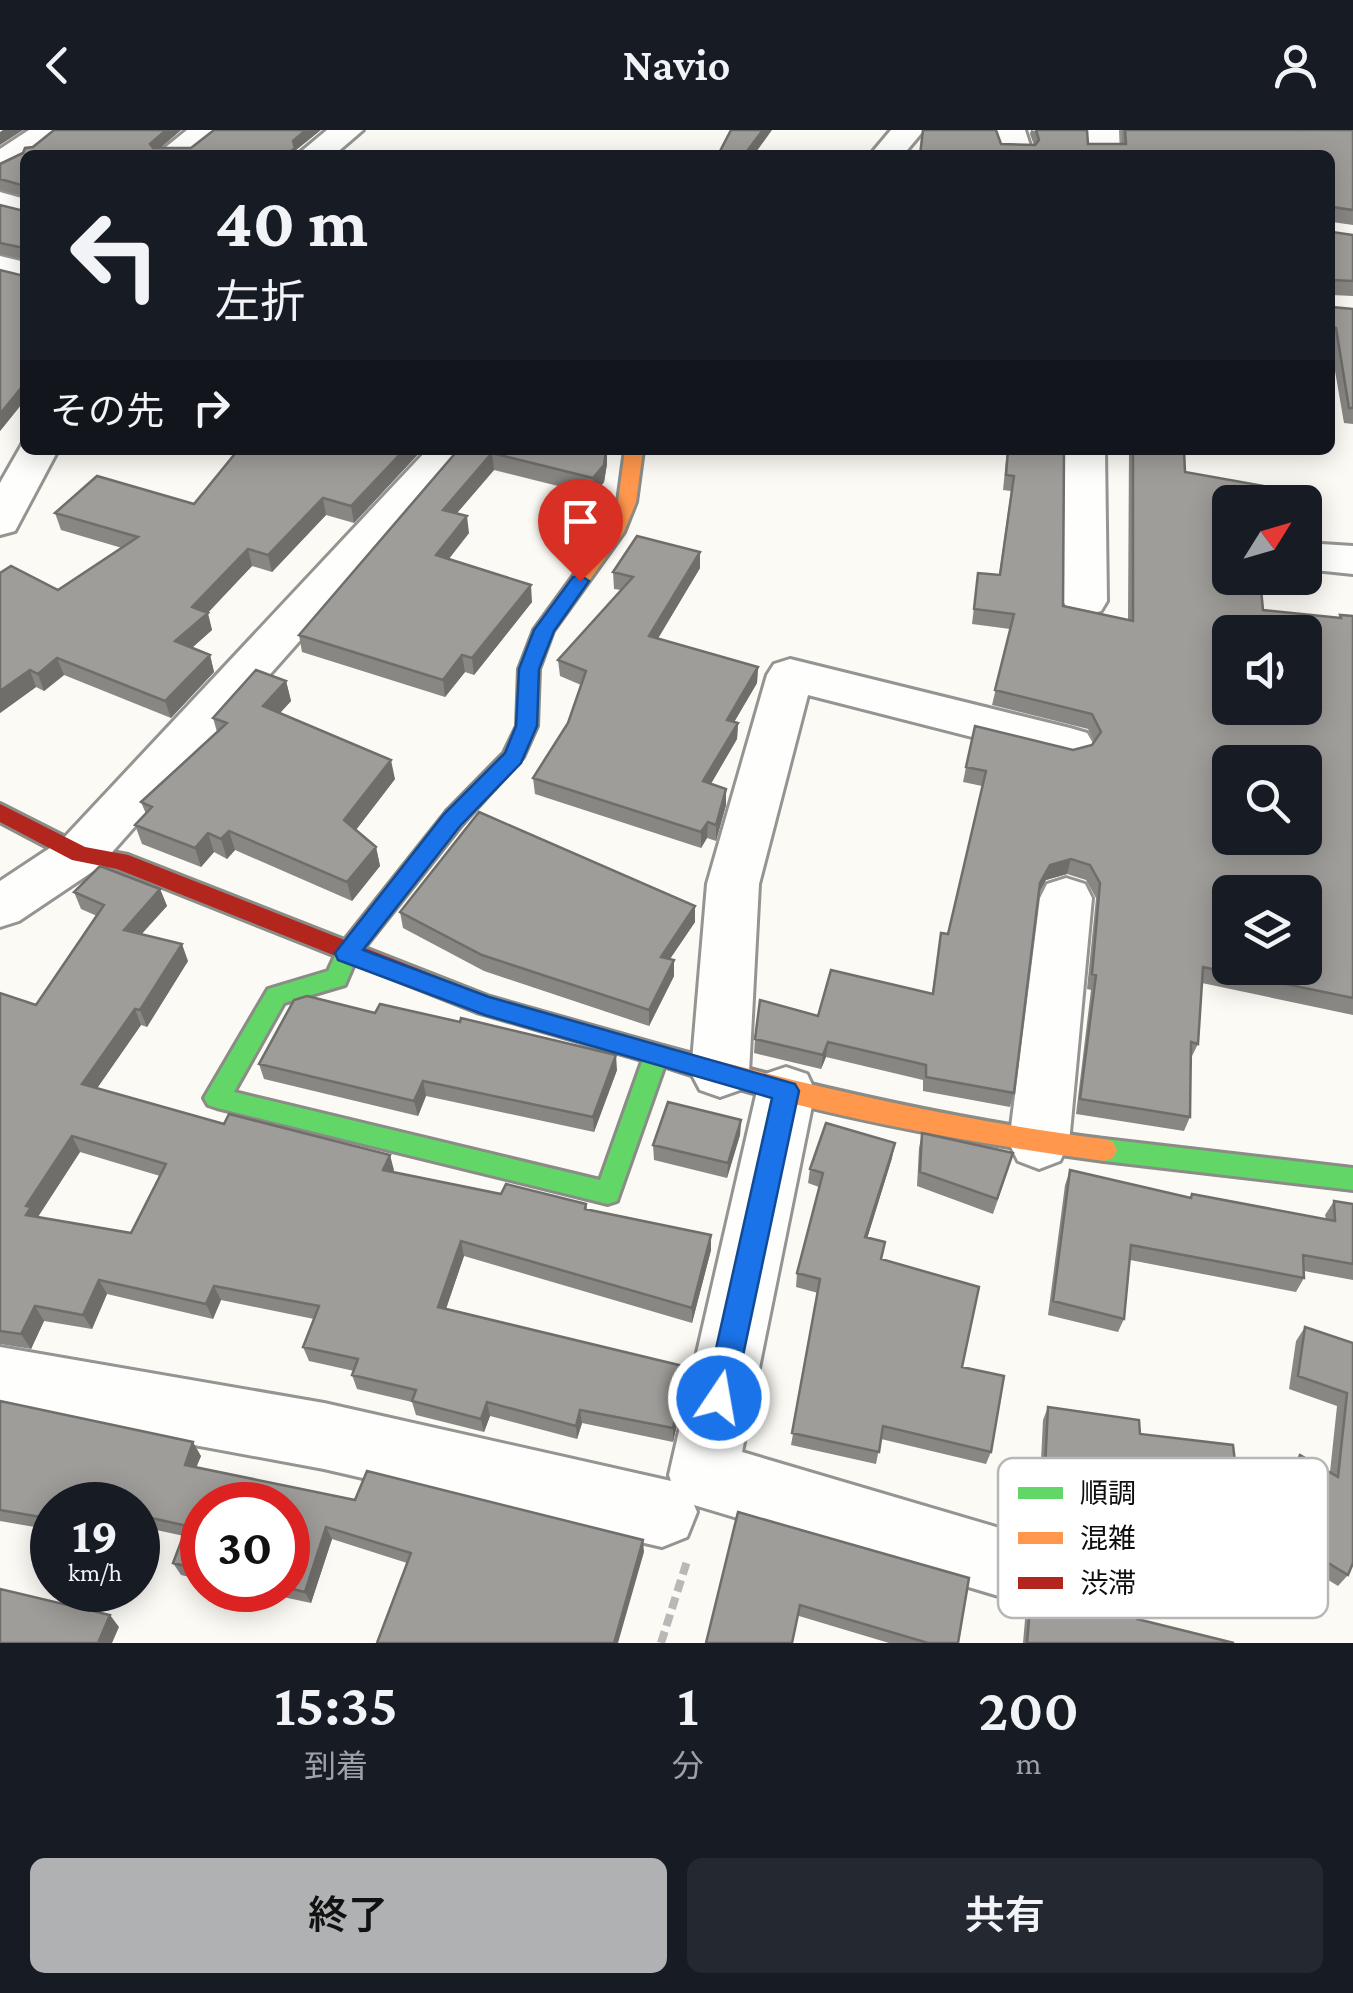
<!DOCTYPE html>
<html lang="ja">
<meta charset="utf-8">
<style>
body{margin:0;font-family:"Crimson Pro","Noto Sans JP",serif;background:#242831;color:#f1f3f6;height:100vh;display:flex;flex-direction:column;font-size:38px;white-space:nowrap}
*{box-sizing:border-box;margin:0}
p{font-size:32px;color:#9ea1a6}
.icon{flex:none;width:55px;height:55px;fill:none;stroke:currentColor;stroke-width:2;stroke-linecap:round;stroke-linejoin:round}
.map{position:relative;height:1513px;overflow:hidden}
.side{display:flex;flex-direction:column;background:#171b24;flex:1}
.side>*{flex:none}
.guide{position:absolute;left:20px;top:20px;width:1315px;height:305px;border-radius:15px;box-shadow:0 5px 25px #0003;background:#171b24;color:#f1f3f6;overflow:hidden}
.needle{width:65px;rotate:53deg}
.controls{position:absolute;left:1212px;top:355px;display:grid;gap:20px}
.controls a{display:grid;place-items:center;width:110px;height:110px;border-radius:15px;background:#171b24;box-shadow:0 5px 25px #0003;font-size:50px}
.speed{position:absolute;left:30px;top:1352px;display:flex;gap:20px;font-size:50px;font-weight:700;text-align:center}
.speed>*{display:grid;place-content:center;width:130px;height:130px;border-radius:50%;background:#171b24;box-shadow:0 5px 25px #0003;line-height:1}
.speed small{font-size:25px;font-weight:400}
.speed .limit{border:15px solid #d22;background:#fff;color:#111}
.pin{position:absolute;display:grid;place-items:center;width:85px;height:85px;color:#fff;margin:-102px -42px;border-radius:50% 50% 50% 0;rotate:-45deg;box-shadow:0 0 10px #0007}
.pin .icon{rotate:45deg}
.me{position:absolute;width:110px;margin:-55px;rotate:12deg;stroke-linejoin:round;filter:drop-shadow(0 0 8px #0008)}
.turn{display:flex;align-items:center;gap:35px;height:210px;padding:0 30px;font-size:45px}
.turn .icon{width:130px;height:130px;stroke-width:2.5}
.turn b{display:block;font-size:70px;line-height:85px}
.then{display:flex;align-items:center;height:95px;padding:0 30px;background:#0003;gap:20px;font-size:38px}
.eta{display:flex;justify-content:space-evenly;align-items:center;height:170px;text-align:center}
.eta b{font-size:60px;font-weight:600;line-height:70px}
.cta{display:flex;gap:20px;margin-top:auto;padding:20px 30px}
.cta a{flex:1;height:115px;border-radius:15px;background:#b0b1b2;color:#111;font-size:40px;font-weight:600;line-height:115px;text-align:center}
.cta a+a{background:#242831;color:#f1f3f6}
header{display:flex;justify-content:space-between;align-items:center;height:130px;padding:0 30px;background:#171b24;font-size:45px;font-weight:600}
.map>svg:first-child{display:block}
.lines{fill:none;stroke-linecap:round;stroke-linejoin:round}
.street-casing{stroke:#959492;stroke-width:6}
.fast-casing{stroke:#8b8b88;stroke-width:6}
.slow-casing{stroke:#8b8b88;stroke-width:6}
.jam-casing{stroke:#8b8b88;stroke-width:6}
.path{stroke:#b8b8b7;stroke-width:8;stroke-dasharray:12 6;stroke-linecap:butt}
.street{fill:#fefefd;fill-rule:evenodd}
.fast{fill:#63d668;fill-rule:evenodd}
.slow{fill:#ff974d;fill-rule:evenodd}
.jam{fill:#b3261e;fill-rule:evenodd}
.wall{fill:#898784;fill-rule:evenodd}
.shaded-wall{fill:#6f6e6b}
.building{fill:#9f9d99;stroke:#6f6e6b;stroke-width:2.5;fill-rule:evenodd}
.route{fill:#1a73e8;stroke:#114b97;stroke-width:2.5}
.key{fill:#fff;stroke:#b7b7b7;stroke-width:2.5}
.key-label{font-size:28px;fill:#0e0e0e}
</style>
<header><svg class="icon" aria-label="back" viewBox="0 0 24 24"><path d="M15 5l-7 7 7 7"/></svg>Navio<svg class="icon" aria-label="person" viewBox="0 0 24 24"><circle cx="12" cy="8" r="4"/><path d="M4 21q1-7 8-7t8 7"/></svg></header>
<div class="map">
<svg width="1353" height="1513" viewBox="0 0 1353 1513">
<rect width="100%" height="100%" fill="#fbfaf4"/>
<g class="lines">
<defs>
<path id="street" d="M29,0H66L34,25H25V31L0,43V19Z
M187,0H224L193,25H156Z
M327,0H363L334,25H297Z
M891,0H924L903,25H870Z
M993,0H1025L1033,25H1001Z
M1087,0H1119L1120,25H1088Z
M0,62L25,69V89L0,82Z
M0,126L25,132V154L0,148Z
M24,311L25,320H58L15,401L0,405V353Z
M427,320H469L98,738L19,791L0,797V751L62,710Z
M1065,320H1105L1107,471L1101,481L1085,485L1069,481L1063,471Z
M1305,413L1353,416V444L1305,439Z
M790,529L1070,598L1087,603L1094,615L1087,627L1070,632L808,565L759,754L749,943L740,960L720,967L700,960L691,943L707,754L767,545L774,534Z
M1066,748L1085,754L1092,768L1069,1013L1060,1031L1039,1039L1018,1031L1009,1013L1040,768L1047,754Z
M786,937L807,944L815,961L742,1322L1057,1415L1068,1440L1057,1465L1032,1476L694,1375L697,1382L687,1407L662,1417L324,1339L0,1279V1217L324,1273L671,1351L669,1345L757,961L765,944Z"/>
<path id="fast" d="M455,679L463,681L466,687L463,693L357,827L345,855L284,873L234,962L600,1050L644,926L647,919L656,916L665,919L668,926L617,1071L608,1074L217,978L208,975L204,968L268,859L328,841L339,817L447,681Z
M1104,1009L1353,1038V1060L1104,1031L1095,1028L1091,1020L1095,1012Z"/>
<path id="slow" d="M625,320H643L636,372L624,402L553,501L539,539L537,596L523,627L463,693H447L444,687L447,681L504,623L517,596L519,539L534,500L606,401L618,372Z
M663,916C808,956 954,990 1104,1009L1113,1012L1117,1020L1113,1028L1104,1031C953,1011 799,982 654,933L651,926L654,919Z"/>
<path id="jam" d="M0,674L85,717L128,725L490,867L663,916L672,919L675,926L672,933L663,936L477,882L117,739L72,730L0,692Z"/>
</defs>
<use href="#street" class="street-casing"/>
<use href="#fast" class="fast-casing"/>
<use href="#slow" class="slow-casing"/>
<use href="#jam" class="jam-casing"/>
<path class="path" d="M661,1513L688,1428"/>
<use href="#street" class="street"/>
<use href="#fast" class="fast"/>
<use href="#slow" class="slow"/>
<use href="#jam" class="jam"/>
</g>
<path class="wall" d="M54,0H181L160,18L295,21L25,25V270L0,301V140L24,146V129L0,124V75L24,81V66L0,60V34L23,23Z
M1031,0L1088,14H1122V0H1353V95L1332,92V102L1353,105V166L1332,165V177L1353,179V294L1344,293L1330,212V25L1001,14L1034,15L1030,4Z
M238,320H422L354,393L326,385L272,442L252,436L207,483L212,500L192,518L210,525L214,542L171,588L64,545L44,561L36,557L0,583V443L58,460L122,418L61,400L55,383L194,374Z
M458,320H607V334L604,352L594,365L494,340L457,383L469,403L449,429L532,472L474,545L465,542L445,567L302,522L299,505Z
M1007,320H1064L1063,476L1128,491L1129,320H1184L1185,342L1230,372L1263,480L1339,488L1340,485L1353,486V885L1202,853L1198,914L1191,928L1190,987L1184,1001L1076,984L1091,860L1087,859L1096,768L1086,750L1067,744L1046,750L1039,763L1014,963L1010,977L923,961V950L826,927L821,939L754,923L755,909L818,886L932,863L941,803L948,804L982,656L963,652L966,637L1073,620L1092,615L1095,612L1088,599L992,575L1010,499L972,494L978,443L999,445L1011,361L1003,360Z
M700,422V438L658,508L758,537L757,553L734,592L738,593L737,609L711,654L726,659V675L716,711L707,708L701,718L535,664L533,648L568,593L581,555L560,546L558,530L621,460L614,459L613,442Z
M286,551L291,571L280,583L395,649L356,700L376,717L380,736L352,771L235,720L227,729L214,722L201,737L142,714L135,695L146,684L141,672L217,602L213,588Z
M160,759L167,776L141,804L188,831L147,897L141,895L97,958L224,994L390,1025L393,1042L501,1064L586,1074L587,1079L711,1120L692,1193L464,1126L446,1178L687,1237V1251L673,1312L582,1293L577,1309L490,1286L484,1302L416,1285L412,1272L357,1259L352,1245L354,1241L309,1231L303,1217L314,1189L221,1170L213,1189L107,1164L92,1199L44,1191L31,1219L0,1214V863L36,875L97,786L81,779L74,762ZM80,1022L160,1046L131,1103L38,1087Z
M400,782L695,792L670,829L674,830V846L649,896L484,841L403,798Z
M259,934L617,940L594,1002L426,966L418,986L264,949Z
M741,990L740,1005L727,1048L654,1030L653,1015Z
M922,1003L1009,1037L993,1084L917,1056L919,1018Z
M892,1028L867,1108L881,1130L962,1237L991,1322L986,1334L881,1309L876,1334L791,1315L818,1163L796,1157L797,1143L819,1057L808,1053L810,1039Z
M1070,1040L1190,1068L1192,1064L1326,1089L1325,1085L1334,1071L1353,1074V1150L1304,1141V1148L1296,1162L1130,1130L1124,1189L1118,1202L1048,1185L1065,1055Z
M1305,1197L1353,1213L1348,1445L1338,1456L1260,1408L1291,1338L1300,1325L1330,1342L1337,1276L1289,1259L1296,1211Z
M0,1271L201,1326L196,1337L355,1370L644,1422L407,1433L332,1409L311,1473L250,1460H288V1375H202V1450L181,1445L173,1433L184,1406L138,1396V1375H52V1400L0,1391Z
M1048,1277L1242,1392L1234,1403L1165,1395V1390L1039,1371L1043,1290Z
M738,1382L958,1513H889L799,1486Z
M1031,1467L1137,1489L1234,1513H1023L1026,1478Z"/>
<path class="shaded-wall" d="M3,0H23L0,15V2Z
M166,0H181L152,25L150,14Z
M306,0H321L295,21L296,25H286L293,11Z
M763,0H772L754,25H744Z
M25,253V270L0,301V284Z
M404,320H422L354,393L351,376Z
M607,320V334L604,352L594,365L593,348Z
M492,323L494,340L445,397L443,380Z
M323,368L326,385L272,442L268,425Z
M467,386L469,403L438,442L436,425Z
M248,419L252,436L205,486L208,483L212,500L180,528L175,511L192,477Z
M700,422V438L650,522L649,506Z
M531,455L532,472L474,545L472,528Z
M210,525L214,542L171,588L165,571Z
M462,525L465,542L445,567L443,550Z
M57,528L64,545L44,561L38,544Z
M758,537L757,553L726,606L727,590Z
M30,540L36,557L0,583V561Z
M286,551L291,571L268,596L263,576Z
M738,593L737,609L703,667V651Z
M391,630L395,649L348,710L344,690Z
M726,659V675L716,711V695Z
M708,692L707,708L701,718V702Z
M229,701L235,720L227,729L221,709Z
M208,703L214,722L201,737L195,718Z
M376,717L380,736L352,771L347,752Z
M1071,729L1067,744L1046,750L1036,768L1040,753L1050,735Z
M160,759L167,776L130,817L124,800Z
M695,776V792L661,842V827Z
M182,814L188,831L147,897L140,880Z
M674,830V846L649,896V880Z
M135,879L141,895L89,970L82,954Z
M828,912L826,927L821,939L823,925Z
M616,925L617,940L594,1002L593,987Z
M423,951L426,966L418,986L414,971Z
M741,990L740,1005L727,1048L728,1033Z
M72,1006L80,1022L37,1088L26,1085V1076Z
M895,1013L892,1028L863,1122L865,1107Z
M390,1025L394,1040L387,1056L383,1040Z
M711,1105V1120L692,1193V1178Z
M461,1111L464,1126L442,1191L438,1177Z
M99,1150L107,1164L92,1199L83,1185Z
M214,1156L221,1170L213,1189L206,1174Z
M35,1176L44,1191L31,1219L21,1204Z
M687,1237V1251L673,1312V1298Z
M487,1272L490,1286L484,1302L481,1289Z
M580,1280L582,1293L577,1309L576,1296Z
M193,1312L201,1326L192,1348L185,1335Z
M326,1397L332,1409L311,1473L305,1462Z
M643,1410L644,1422L618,1513H614Z
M110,1485L119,1497L112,1513H98Z"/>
<path class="building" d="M54,0H166L150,14L153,18H191L214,0H306L293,11L295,18L286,25H25V253L0,284V140L24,146V118L0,113V75L24,81L25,56L0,49V34L23,23L25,18L33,17Z
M731,0H763L744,25H718Z
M923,0H996L1001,14L1035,15L1039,10L1036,0H1087L1088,14H1126L1125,0H1353V80L1332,77V102L1353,105V151L1332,150V177L1353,179V278H1349L1336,198L1330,197V25H920Z
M238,320H404L351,376L323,368L268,425L248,419L192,477L208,483L175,511L210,525L165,571L57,528L38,544L30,540L0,561V443L11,436L58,460L138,407L55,383L97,346L194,374Z
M458,320H606L604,335L593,348L492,323L443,380L467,386L436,425L531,455L472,528L462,525L443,550L299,505Z
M1008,320H1064L1063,476L1133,491V320H1184L1185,342L1281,359L1280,372H1230V448H1260L1263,480L1341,488L1340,485L1353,486V868L1203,837L1198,914L1191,912L1190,987L1080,969L1096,845L1092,844L1100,753L1090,735L1071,729L1050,735L1040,753L1014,963L926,947V935L828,912L823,925L755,909L760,870L818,886L831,840L933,864L941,803L948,804L986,641L966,637L975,596L1073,620L1092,615L1101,602L1092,584L995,560L1014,484L974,479L978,443L1000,445L1014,346L1006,345ZM1230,502H1305V578H1230ZM1230,632H1305V708H1230ZM1230,762H1305V838H1230Z
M637,406L700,422L649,506L758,537L727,590L738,593L703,651L726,659L716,695L708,692L701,702L533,648L568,593L586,541L558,530L633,447L613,442Z
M256,540L286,551L263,576L391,630L344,690L376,717L347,752L229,701L221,709L208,703L195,718L135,695L152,677L141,672L227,593L213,588Z
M479,682L695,776L661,827L674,830L649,880L482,825L400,782Z
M100,736L160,759L124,800L182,814L140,880L135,879L82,954L224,994L229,984L390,1025L383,1040L501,1064L506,1054L586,1074L585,1079L711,1105L692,1178L461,1111L438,1177L687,1237L673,1298L580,1280L576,1296L487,1272L481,1289L412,1271L416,1260L352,1245L358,1229L303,1217L319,1176L214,1156L206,1174L99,1150L83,1185L35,1176L21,1204L0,1201V863L36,875L104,775L74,762ZM72,1006L166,1034L131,1103L26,1085L31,1077L26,1076Z
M307,866L375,883L380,874L460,892L461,888L616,925L593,987L423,951L414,971L259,934L294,870Z
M668,972L741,990L728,1033L653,1015Z
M826,993L895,1013L865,1107L885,1112L881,1129L979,1157L962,1237L1004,1246L991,1322L883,1296L879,1322L792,1303L820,1149L797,1143L823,1043L810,1039Z
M922,1003L1013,1023L997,1069L920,1042Z
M1070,1040L1191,1068L1192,1064L1335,1091L1334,1071L1353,1074V1134L1303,1125L1304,1148L1131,1115L1124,1189L1053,1171Z
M1305,1197L1353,1213V1433L1348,1445L1269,1397L1300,1325L1338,1347L1347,1263L1298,1246Z
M0,1271L193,1312L185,1335L355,1370L367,1341L643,1410L614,1513H377L411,1423L326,1397L305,1462L288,1458V1375H202V1440L173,1433L187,1396L138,1385V1375H88L73,1372L72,1375H52V1389L0,1380Z
M1048,1277L1139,1290L1140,1304L1233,1315L1242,1392L1173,1383L1172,1378L1044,1359Z
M738,1382L969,1448L958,1513H928L800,1475L792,1513H706Z
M1067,1454L1138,1471L1137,1489L1234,1513H1027L1031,1467L1039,1468Z
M0,1459L110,1485L98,1513H0Z"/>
<path class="route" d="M580,445L589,451L554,501L539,539L537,596L521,633L460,696L363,820L489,867L795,954L799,961L734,1268L729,1278L719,1282L709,1278L705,1268L772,968L485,885L338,830L335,823L444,684L505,623L516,596L519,539L534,500L573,447Z"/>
<rect x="998" y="1328" width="330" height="160" rx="15" class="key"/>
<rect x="1018" y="1357" width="45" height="12" fill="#63d668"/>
<rect x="1018" y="1402" width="45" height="12" fill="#ff974d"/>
<rect x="1018" y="1447" width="45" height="12" fill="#b3261e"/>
<g class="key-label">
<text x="1080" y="1373">順調</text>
<text x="1080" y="1418">混雑</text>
<text x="1080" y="1463">渋滞</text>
</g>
</svg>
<div class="controls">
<a><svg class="needle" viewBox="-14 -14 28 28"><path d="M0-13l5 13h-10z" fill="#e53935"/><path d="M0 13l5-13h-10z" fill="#9ea1a6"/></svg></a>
<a><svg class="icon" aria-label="sound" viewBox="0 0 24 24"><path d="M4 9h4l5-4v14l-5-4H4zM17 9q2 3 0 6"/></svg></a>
<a><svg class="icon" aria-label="search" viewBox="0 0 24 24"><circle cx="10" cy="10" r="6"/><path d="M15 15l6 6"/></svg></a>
<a><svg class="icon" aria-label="layers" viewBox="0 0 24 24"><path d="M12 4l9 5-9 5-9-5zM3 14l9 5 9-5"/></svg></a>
</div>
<div class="speed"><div>19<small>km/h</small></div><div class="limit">30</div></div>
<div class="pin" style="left:580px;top:451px;background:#d93025"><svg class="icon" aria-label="arrive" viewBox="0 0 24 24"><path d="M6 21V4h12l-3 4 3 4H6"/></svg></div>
<svg class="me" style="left:719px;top:1268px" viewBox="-20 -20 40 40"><circle r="17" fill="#1a73e8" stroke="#fff" stroke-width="3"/><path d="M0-11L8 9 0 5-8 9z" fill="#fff"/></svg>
<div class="guide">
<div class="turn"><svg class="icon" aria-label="left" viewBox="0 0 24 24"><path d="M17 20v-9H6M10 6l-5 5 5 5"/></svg><div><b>40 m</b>左折</div></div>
<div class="then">その先<svg class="icon" aria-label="right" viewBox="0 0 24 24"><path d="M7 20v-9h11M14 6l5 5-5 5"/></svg></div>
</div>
</div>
<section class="side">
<div class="eta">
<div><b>15:35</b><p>到着</p></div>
<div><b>1</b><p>分</p></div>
<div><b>200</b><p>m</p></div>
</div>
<div class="cta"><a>終了</a><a>共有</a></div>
</section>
